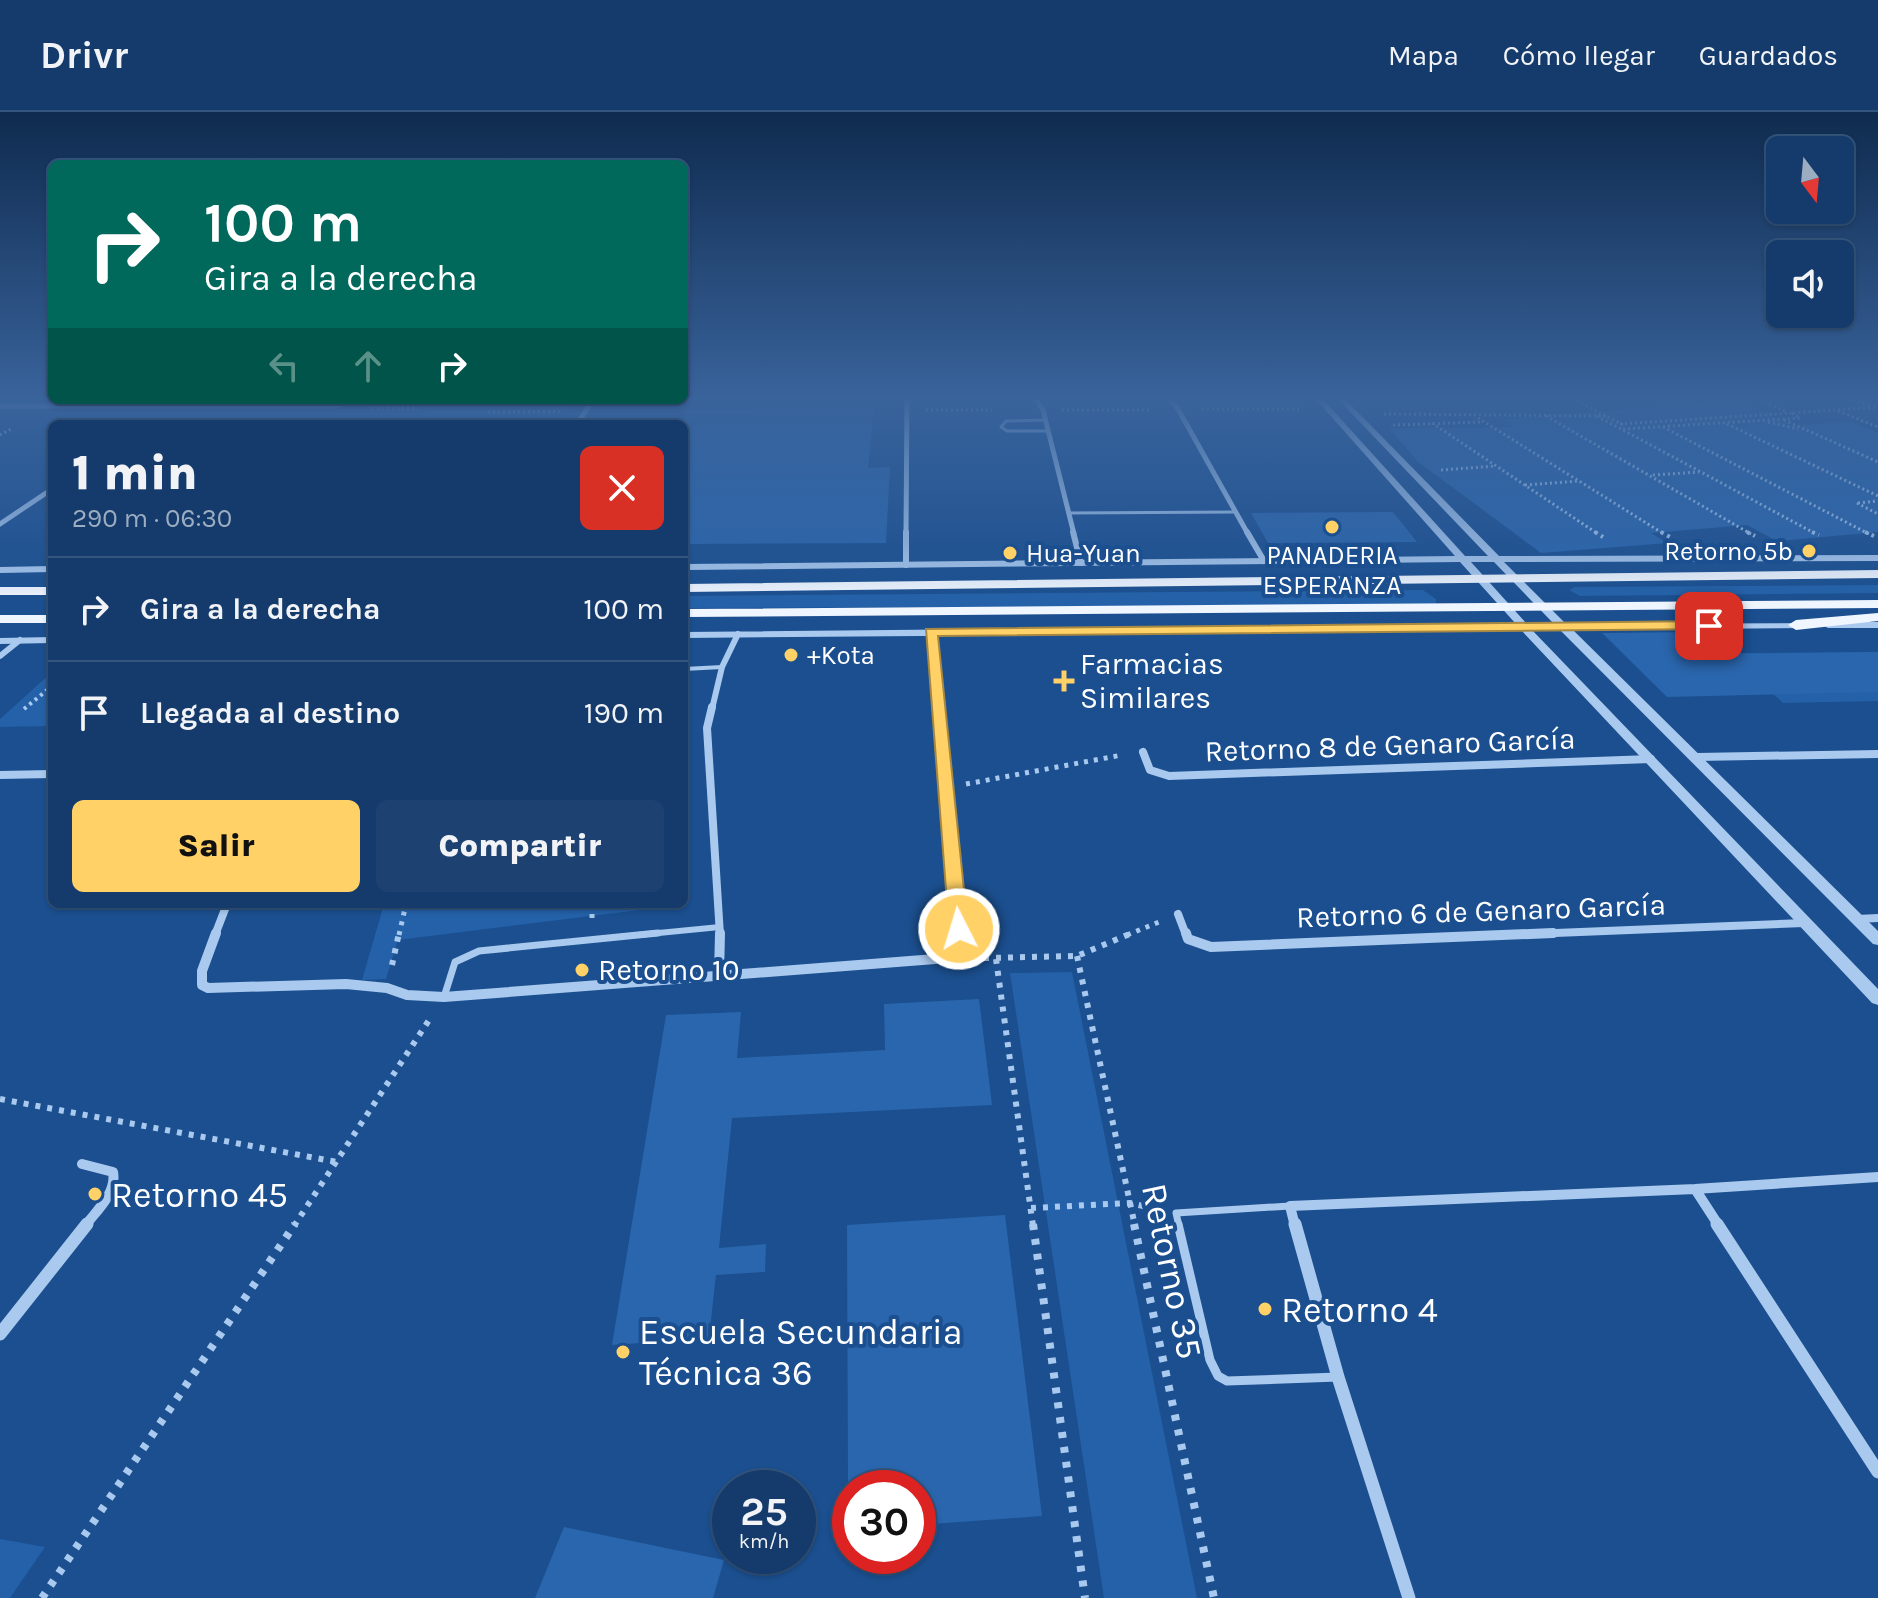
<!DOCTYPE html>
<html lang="es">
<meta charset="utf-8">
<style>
body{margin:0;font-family:Karla,sans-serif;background:#1d4271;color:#f1f3f6;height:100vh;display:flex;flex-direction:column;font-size:30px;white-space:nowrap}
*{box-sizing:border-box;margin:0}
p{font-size:26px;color:#9dadc1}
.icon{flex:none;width:44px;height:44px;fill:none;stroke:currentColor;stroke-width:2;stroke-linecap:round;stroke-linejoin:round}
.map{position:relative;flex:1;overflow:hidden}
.panel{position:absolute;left:48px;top:308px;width:640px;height:488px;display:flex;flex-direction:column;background:#143b6b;border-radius:12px;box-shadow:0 2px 6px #0004,0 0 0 2px #33557e}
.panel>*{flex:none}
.top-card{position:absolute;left:48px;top:48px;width:640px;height:244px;border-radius:12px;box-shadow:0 2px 6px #0004,0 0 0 2px #33557e;background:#00695c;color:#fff;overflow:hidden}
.needle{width:52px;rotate:164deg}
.controls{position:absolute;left:1766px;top:24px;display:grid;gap:16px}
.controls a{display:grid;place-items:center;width:88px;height:88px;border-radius:12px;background:#143b6b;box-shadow:0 2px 6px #0004,0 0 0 2px #33557e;font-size:40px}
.speed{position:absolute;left:712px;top:1358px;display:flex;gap:16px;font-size:40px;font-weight:700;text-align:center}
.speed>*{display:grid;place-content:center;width:104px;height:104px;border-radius:50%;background:#143b6b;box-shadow:0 2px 6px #0004,0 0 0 2px #33557e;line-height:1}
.speed small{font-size:20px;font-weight:400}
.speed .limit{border:12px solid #d22;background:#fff;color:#111}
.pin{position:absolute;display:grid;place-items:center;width:68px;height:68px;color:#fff;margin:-34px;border-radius:16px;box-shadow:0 4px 12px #0006}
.me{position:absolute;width:88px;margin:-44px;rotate:355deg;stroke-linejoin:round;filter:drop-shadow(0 0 6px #0008)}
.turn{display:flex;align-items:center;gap:28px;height:168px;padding:0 24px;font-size:36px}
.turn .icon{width:104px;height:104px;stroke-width:2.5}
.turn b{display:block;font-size:56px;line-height:68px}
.lanes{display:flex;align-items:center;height:76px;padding:0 24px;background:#0003;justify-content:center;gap:40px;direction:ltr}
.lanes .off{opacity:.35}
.round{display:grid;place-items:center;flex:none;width:84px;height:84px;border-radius:12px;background:#1d4271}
.headline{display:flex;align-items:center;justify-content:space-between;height:136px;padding:0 24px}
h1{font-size:48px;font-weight:800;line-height:60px}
.button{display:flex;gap:16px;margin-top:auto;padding:16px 24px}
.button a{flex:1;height:92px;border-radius:12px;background:#ffd166;color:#111;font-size:32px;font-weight:800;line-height:92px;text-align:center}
.button a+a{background:#1d4271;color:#f1f3f6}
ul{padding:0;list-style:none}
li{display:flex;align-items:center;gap:24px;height:104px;padding:0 24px;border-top:2px solid #33557e}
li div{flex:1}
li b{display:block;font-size:30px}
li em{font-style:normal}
header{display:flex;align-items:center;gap:48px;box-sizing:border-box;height:112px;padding:0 40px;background:#143b6b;border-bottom:2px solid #33557e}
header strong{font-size:38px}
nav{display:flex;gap:44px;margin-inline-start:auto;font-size:28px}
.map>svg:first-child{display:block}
.green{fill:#2461a8}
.building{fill:#2a66ad}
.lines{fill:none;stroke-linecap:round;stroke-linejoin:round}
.path-far4{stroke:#a9c9ee;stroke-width:3;stroke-dasharray:2 3;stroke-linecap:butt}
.path-far3{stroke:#a9c9ee;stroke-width:4;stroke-dasharray:3 4;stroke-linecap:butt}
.path-far2{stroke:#a9c9ee;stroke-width:5;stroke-dasharray:4 6;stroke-linecap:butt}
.path-far1{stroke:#a9c9ee;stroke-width:6;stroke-dasharray:5 7;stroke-linecap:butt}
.path{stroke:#a9c9ee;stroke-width:8;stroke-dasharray:6 9;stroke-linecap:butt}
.service-far4{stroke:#a9c9ee;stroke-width:3}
.service-far3{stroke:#a9c9ee;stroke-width:4}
.service-far2{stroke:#a9c9ee;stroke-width:6}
.service-far1{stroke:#a9c9ee;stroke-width:7}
.service{stroke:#a9c9ee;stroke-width:9}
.minor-far4{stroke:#a9c9ee;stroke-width:5}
.minor-far3{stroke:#a9c9ee;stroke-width:6}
.minor-far2{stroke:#a9c9ee;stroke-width:8}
.minor-far1{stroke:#a9c9ee;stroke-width:10}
.minor{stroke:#a9c9ee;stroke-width:13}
.tertiary{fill:#a9c9ee;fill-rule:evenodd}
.primary{fill:#f0f6ff;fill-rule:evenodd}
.route{fill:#ffd166;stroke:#a68842;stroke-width:2}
.poi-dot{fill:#ffd166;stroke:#1b4f8f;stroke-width:3}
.labels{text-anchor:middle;stroke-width:8;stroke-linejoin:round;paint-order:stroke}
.far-poi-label{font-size:26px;fill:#fff;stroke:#1b4f8f;text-anchor:start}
.poi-label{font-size:30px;fill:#fff;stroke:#1b4f8f;text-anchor:start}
.street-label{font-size:30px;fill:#fff;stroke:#1b4f8f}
.near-poi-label{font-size:36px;fill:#fff;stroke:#1b4f8f;text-anchor:start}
.near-street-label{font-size:36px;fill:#fff;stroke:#1b4f8f}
</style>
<header>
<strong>Drivr</strong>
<nav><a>Mapa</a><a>Cómo llegar</a><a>Guardados</a></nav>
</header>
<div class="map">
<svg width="1878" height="1486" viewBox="0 0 1878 1486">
<rect width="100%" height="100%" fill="#1b4f8f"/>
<path class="green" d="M576,288L569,298L507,299L502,304H421L425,299H363L375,289Z
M1878,473V481L1580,484L1569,478L1574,475Z
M1423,478L1436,487V493L684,496V484Z
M1878,540V589L1783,591L1727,541Z
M52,560V614L0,615V607Z
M384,792H680V793L398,828L386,867L362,868Z
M1072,860L1197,1486H1104L1010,861Z
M0,1427L45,1435L10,1486H0Z"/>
<path class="building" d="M1740,289L1794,314L1851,309L1878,321V420L1777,429L1747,413L1651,421L1667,431L1541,441L1417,349L1389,316L1514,315L1501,307Z
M874,297L868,356L890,355L886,431L684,432V298Z
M1393,400L1417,430L1268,431L1251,401Z
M1696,520L1721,542L1878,540V580L1667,585L1602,521Z
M979,887L992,993L732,1006L719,1136L766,1132L765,1160L716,1163L709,1226L612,1233L666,903L741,900L737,946L885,938L884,892Z
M1005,1103L1042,1404L918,1413V1376H848L847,1113Z
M564,1415L724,1448L713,1486H535Z"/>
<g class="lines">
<path class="path-far4" d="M1568,284L1623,313
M1751,284L1787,300
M1844,284L1869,294
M372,296H418
M1202,297H1300
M926,298H992
M1062,298H1152
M1838,299L1878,315
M488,300L562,299
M1384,302L1606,304
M1546,304L1751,422
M1597,304L1816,422
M1478,306L1664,422
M1784,308L1878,350
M1768,310L1798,317
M1432,311L1598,422
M1620,312L1791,301
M1727,312L1878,384
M1393,313L1483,310
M1663,315L1869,422
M1623,317L1800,306L1791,301L1878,295
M0,323L13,316
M1441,358L1495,354
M1653,363L1699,360
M1525,373L1579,369
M1857,391L1878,402
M1858,391L1878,389"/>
<path class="path-far3" d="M1595,420L1603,425
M1661,420L1670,425
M1747,420L1755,424
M1812,420L1819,423
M1865,420L1874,424
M24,597L52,574"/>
<path class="path-far2" d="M966,672L1122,643
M592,792V807
M399,823L406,792
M1127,823L1159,810"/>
<path class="path-far1" d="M1077,844L1135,1114
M984,846L1077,844L1132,821
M996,847L1033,1114
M392,853L399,821
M0,987L337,1050
M1031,1096L1130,1091L1156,1097
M294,1114L431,905"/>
<path class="path" d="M1033,1112L1085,1486
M1134,1112L1214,1486
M42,1486L295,1112"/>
<path class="service-far4" d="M1045,308L1006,309L1001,315L1007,319H1048
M1068,401L1235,400"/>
<path class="service-far3" d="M684,557L722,555"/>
<path class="service-far2" d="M638,823L720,815"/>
<path class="service-far1" d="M444,885L455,850L479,839L658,821
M1179,1114L1176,1101L1290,1094"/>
<path class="service" d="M1178,1112L1210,1248L1218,1264L1227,1269L1338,1265"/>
<path class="minor-far4" d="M1034,284L1043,298L1074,422
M1167,284L1178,297L1248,422
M0,294H336L355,288
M432,312L435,309H471
M577,312L593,288
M0,412L52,377
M906,422L907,284"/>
<path class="minor-far3" d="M1073,420L1081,451
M1247,420L1264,449
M906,453V420
M931,520L938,597
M0,544L20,528
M712,597L722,555L738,522"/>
<path class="minor-far2" d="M712,595L707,616L720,823
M938,595L959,823
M1143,640L1150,658L1169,664L1651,647
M1697,645L1878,642
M0,663L52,662
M1178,802L1186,823
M1857,807L1878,806
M215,823L227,792
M1504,823L1804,811"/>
<path class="minor-far1" d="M216,821L202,859V873L208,876L346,872L387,876L407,883L444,885L961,845L959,821
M1186,821L1188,827L1211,835L1553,821
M719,863L720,821
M82,1052L113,1060C117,1081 97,1098 85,1114
M1695,1077L1719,1114
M1295,1114L1290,1094L1695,1077L1878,1065"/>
<path class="minor" d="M1295,1112L1338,1265L1409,1486
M1717,1112L1878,1360
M0,1222L87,1112"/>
<path class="tertiary" d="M1313,284H1320L1465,444H1488L1335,284H1342L1499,444L1878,443V449L1504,450L1566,512L1812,511V515L1808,516L1573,518L1878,819V833L1873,832L1560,518L1533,519L1878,877V893L1872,891L1522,519L684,526V520L1516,512L1460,450L684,458V452L1455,444ZM1471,450H1494L1554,512H1527Z
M52,454V460L0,461V455Z
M1878,510V516H1828L1823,513L1828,510Z
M52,525V531L0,532V526Z"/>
<path class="primary" d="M1878,458V466L684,480V472Z
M0,475H52V483H0Z
M1878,488V496L684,505V497Z
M1878,501V509L1796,518L1788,513L1796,508Z
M0,503H52V511H0Z"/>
</g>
<linearGradient id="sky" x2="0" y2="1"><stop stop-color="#0f2b4f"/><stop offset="0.58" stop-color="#39639b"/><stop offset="1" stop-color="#39639b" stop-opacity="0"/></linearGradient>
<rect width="1878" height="492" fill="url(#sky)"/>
<path class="route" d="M1709,509L1715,514L1713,517L938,524L968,817L959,824L949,817L926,517Z"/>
<g class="poi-dot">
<circle cx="1332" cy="415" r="8"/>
<circle cx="1809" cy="439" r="8"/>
<circle cx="1010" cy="441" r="8"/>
<circle cx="791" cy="543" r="8"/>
<path d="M1060 557h8v8h8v8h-8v8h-8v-8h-8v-8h8z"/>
<circle cx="582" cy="858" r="8"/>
<circle cx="95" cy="1082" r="8"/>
<circle cx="1265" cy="1197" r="8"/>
<circle cx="623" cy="1240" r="8"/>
</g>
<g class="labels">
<g class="far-poi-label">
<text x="1793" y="448" text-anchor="end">Retorno 5b</text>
<text x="1026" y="450">Hua-Yuan</text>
<text x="1332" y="452" text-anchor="middle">PANADERIA<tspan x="1332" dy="30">ESPERANZA</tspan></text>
<text x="807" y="552">+Kota</text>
</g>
<g class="poi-label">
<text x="1080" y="562">Farmacias<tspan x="1080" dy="34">Similares</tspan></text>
<text x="598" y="868">Retorno 10</text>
</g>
<g class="street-label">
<text transform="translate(1390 633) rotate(-2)" y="10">Retorno 8 de Genaro García</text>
<text transform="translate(1481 799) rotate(-2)" y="10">Retorno 6 de Genaro García</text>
</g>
<g class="near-poi-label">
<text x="111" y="1095">Retorno 45</text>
<text x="1281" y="1210">Retorno 4</text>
<text x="639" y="1232">Escuela Secundaria<tspan x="639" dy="41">Técnica 36</tspan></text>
</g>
<g class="near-street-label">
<text transform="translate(1173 1159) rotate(78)" y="13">Retorno 35</text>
</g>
</g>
</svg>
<div class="controls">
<a><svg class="needle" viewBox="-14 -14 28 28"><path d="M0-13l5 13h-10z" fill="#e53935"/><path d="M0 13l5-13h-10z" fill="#9dadc1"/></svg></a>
<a><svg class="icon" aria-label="sound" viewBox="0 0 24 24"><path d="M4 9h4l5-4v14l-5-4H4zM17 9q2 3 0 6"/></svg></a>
</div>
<div class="speed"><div>25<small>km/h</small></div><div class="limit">30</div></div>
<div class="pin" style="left:1709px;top:514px;background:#d93025"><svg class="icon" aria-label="arrive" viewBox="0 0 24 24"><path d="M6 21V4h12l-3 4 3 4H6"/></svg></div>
<svg class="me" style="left:959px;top:817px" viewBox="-20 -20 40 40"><circle r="17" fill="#ffd166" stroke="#fff" stroke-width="3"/><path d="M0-11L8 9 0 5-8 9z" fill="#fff"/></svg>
<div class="top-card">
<div class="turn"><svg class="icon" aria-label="right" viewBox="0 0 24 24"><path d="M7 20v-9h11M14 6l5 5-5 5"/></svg><div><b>100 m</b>Gira a la derecha</div></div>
<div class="lanes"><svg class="icon off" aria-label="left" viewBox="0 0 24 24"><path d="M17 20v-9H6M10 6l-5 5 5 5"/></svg><svg class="icon off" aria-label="ahead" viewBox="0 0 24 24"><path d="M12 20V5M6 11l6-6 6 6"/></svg><svg class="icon" aria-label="right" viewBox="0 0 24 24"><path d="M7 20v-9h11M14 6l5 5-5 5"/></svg></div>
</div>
<section class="panel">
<div class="headline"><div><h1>1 min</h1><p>290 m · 06:30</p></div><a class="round" style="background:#d93025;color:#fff"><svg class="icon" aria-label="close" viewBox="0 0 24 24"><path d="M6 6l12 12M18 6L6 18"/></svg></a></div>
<ul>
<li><svg class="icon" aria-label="right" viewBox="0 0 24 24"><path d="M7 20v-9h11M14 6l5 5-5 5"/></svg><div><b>Gira a la derecha</b></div><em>100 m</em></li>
<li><svg class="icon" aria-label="arrive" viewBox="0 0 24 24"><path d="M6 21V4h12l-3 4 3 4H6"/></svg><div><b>Llegada al destino</b></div><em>190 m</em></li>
</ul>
<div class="button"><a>Salir</a><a>Compartir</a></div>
</section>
</div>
